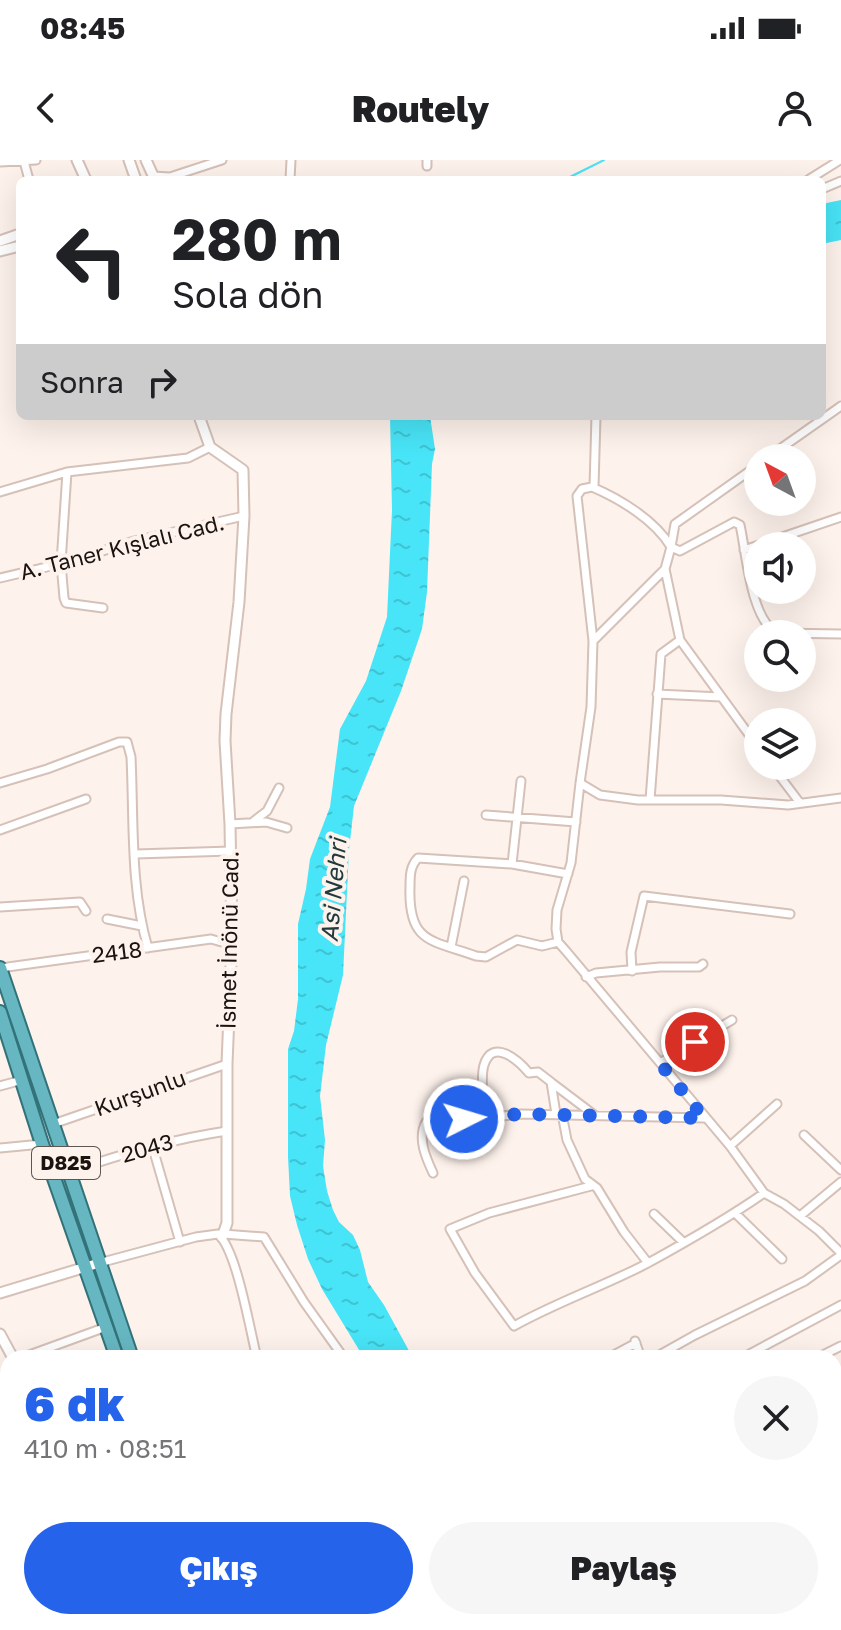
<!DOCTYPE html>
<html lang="tr">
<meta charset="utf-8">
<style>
body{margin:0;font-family:"Golos Text",sans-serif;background:#f6f6f6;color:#202124;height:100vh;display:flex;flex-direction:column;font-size:30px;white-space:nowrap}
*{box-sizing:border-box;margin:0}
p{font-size:26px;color:#757577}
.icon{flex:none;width:44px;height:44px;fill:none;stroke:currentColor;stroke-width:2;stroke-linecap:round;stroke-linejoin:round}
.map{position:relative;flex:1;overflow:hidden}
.details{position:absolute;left:0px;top:1190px;width:842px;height:280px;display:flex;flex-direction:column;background:#fff;border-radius:24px 24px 0 0;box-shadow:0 8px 32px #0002}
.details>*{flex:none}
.top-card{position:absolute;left:16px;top:16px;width:810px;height:244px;border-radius:12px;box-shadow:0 8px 32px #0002;background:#fff;color:#202124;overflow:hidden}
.needle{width:52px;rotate:319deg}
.tools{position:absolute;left:744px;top:284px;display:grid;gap:16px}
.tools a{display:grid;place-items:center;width:72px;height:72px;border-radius:50%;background:#fff;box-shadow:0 8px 32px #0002;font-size:40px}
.pin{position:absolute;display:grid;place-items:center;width:68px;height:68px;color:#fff;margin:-34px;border:4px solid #fff;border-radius:50%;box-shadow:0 2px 8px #0007}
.me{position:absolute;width:88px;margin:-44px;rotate:85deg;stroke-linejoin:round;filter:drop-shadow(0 0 6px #0008)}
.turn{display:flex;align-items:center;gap:28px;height:168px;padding:0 24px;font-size:36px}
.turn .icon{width:104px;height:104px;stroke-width:2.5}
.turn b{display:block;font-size:56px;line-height:68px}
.then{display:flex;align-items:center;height:76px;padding:0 24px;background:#0003;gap:16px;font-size:30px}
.round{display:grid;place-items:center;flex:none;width:84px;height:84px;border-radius:42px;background:#f6f6f6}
.overview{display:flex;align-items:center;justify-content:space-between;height:136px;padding:0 24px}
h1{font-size:48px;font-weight:800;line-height:60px;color:#2563eb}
.button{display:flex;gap:16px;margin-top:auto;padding:16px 24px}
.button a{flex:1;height:92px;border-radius:48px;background:#2563eb;color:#fff;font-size:32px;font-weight:800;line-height:92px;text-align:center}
.button a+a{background:#f6f6f6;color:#202124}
.status{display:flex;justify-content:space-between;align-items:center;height:56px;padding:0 40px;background:#fff;direction:ltr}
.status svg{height:22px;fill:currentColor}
header{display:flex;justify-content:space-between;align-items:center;height:104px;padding:0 24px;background:#fff;font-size:36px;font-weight:800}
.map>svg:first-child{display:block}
.water{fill:url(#water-ripples)}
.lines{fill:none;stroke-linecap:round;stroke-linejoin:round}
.stream{stroke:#48e4f7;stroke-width:2}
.minor-casing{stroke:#d5c1b8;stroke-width:11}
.tertiary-casing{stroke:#d5c1b8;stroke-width:13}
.trunk-casing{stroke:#337279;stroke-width:16}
.minor{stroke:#fff;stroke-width:7}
.tertiary{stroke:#fff;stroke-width:9}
.trunk{stroke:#66b7c2;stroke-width:12}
.route{stroke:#2563eb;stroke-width:14;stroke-dasharray:0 25.2}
.labels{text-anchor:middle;stroke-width:8;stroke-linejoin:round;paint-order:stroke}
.shield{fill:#fef2ec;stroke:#5e5652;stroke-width:2}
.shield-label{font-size:20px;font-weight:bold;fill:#1a1310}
.street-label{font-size:22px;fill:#1a1310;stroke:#fef2ec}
.water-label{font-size:24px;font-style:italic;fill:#213a3d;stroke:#fef2ec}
</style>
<div class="status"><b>08:45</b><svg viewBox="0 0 49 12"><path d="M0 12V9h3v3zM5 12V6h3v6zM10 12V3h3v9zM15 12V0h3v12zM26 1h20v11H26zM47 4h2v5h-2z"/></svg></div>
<header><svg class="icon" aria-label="back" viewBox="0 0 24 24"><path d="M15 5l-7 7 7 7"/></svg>Routely<svg class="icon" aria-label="person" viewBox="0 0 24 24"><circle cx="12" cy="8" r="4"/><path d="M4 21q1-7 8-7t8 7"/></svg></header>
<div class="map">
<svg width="841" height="1470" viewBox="0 0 841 1470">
<defs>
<pattern id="water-ripples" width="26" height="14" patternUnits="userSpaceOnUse" patternTransform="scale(2)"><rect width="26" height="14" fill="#48e4f7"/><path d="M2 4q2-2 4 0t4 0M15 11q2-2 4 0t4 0" fill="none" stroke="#3ec3d3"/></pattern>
</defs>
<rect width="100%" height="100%" fill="#fef2ec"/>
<path class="water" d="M841,40V80L822,84V44Z
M390,256H430L435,289L432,304L427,432L422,469L401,531L354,646L349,690L343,815L326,885L320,936L325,980L323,1006L327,1031L333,1050L339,1062L353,1075L360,1090L368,1122L384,1145L413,1198H364L322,1129L308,1099L297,1065L290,1036L288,997V889L294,871L298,839V764L306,729L310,699L330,647L340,569L366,521L387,457L392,350Z"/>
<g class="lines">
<path class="stream" d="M570,20V17L604,0"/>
<defs>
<path id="minor" d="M24,1L29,20
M0,2L36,0
M427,6V0
M153,16L170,17L222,0
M290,20L291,0
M808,20L840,0
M822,29L841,21
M767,298L841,246
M758,305L675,364L671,387L680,391L734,362L740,365C746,391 751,463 778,473L841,474
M67,312L61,403L64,438L66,443L103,448
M594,327L596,256
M0,332L67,312L188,298L210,287
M744,390L841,357
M665,409L680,480L758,587
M0,418L68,402L134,381L244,356
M657,534L721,537
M772,606L800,643
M0,623L47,609L119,582H127L131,597C134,660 130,727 148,788
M580,623L591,547L593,481L577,336L582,329L592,327C620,339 655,360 671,387L665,409L593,481
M841,638L788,645L721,640H638L600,635L580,623L571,703L557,750L556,769L558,782L566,791L730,986L764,1033L784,1044L819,1071L841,1093
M650,640L661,494L680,480
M486,655L576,662
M254,661L267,651L279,628
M230,664L266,662L287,668
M0,670L86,639
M136,694L231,691
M512,704L521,621
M0,747L80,742L86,751
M107,759L142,766
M558,782L542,786L517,780L486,797L476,796C431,780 408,783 410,727C410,716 410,706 418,698L512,704L568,714
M451,787L464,721
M0,808L211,779L232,785
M632,811L631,792L644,736L790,754
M586,817L596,813L660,807H699L703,804
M660,903L732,860
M552,923L593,954
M0,926L22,920
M562,954L567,980L585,1019L597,1028L624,1072L648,1103
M483,958C484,944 480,917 484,905C493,877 519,901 529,913L538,912L551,922L556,954
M53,964L227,904
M804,975L841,1010
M152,985L180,1082
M730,986L777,944
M0,988L42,984
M69,1012C121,994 172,979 227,971
M433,1013C426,998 417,978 426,962L441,957L473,959L521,954L704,958
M591,1026L489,1053L450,1069L475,1113L514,1166C557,1142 604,1126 648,1103C688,1081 727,1059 764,1033
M735,1053L782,1099
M654,1054L683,1082
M800,1056L841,1022
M223,1074L264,1077L304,1142L344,1198
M99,1103L196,1077L218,1074C237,1090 250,1171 257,1198
M635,1181L641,1198
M21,1198L106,1167
M608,1198L636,1183
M654,1198L695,1175L805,1121L841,1095
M742,1198L841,1145
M817,1198L841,1186
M834,1227L841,1222
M0,1268L8,1266
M834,1274L841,1271
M0,1359L8,1382
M834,1379L841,1389
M834,1420L841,1432
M0,1445H8
M34,1462L36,1470
M745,1462L749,1470
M801,1462L806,1470
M224,1467L292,1466
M418,1470L434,1467
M708,1470L727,1462"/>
<path id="tertiary" d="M77,0L86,20
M129,0L136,20
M146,0L155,20
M0,81L20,74
M0,91L20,86
M199,256L210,287L243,310L244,356L239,442L226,554L225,581L230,664L232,781L227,904V1063L222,1077
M0,1133L99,1103
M0,1174L13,1198
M144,1470L150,1462"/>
<path id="trunk" d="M0,808L132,1198
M0,852L42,984L117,1198
M210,1462L212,1470
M222,1462L225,1470"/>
</defs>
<use href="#minor" class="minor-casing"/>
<use href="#tertiary" class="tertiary-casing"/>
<use href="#trunk" class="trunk-casing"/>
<use href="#minor" class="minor"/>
<use href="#tertiary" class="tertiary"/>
<use href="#trunk" class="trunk"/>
</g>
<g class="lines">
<path class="route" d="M464,959L521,954L704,958L660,903L695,882"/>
</g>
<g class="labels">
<rect class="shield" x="32" y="987" width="68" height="32" rx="6"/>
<g class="shield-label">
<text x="66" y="1010">D825</text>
</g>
<g class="street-label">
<text transform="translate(122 387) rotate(-14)" y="8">A. Taner Kışlalı Cad.</text>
<text transform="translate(229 780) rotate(-89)" y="8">İsmet İnönü Cad.</text>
<text transform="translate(117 792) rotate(-7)" y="8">2418</text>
<text transform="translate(140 933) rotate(-20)" y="8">Kurşunlu</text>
<text transform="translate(147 988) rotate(-16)" y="8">2043</text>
</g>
<g class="water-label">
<text transform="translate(334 730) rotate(-85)" y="8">Asi Nehri</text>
</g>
</g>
</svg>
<div class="tools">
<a><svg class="needle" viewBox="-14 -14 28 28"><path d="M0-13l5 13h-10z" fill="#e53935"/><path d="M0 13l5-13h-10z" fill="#757577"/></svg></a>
<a><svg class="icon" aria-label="sound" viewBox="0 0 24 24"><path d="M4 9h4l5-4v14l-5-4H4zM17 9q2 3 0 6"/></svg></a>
<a><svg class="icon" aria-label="search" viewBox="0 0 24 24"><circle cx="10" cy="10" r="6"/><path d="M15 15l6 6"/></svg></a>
<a><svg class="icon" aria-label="layers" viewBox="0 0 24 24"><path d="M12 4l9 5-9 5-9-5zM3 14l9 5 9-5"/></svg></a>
</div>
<div class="pin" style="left:695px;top:882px;background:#d93025"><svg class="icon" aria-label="arrive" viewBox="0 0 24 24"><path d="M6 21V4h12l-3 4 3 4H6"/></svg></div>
<svg class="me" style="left:464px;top:959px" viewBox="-20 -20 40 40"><circle r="17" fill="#2563eb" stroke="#fff" stroke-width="3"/><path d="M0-11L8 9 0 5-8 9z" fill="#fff"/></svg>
<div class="top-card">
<div class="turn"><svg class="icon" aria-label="left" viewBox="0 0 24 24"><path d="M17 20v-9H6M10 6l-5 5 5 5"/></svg><div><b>280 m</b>Sola dön</div></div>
<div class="then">Sonra<svg class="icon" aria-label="right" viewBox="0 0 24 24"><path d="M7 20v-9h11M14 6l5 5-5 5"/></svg></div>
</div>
<section class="details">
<div class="overview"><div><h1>6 dk</h1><p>410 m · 08:51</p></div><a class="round"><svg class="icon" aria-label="close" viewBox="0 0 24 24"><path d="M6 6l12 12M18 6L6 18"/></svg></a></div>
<div class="button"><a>Çıkış</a><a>Paylaş</a></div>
</section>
</div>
